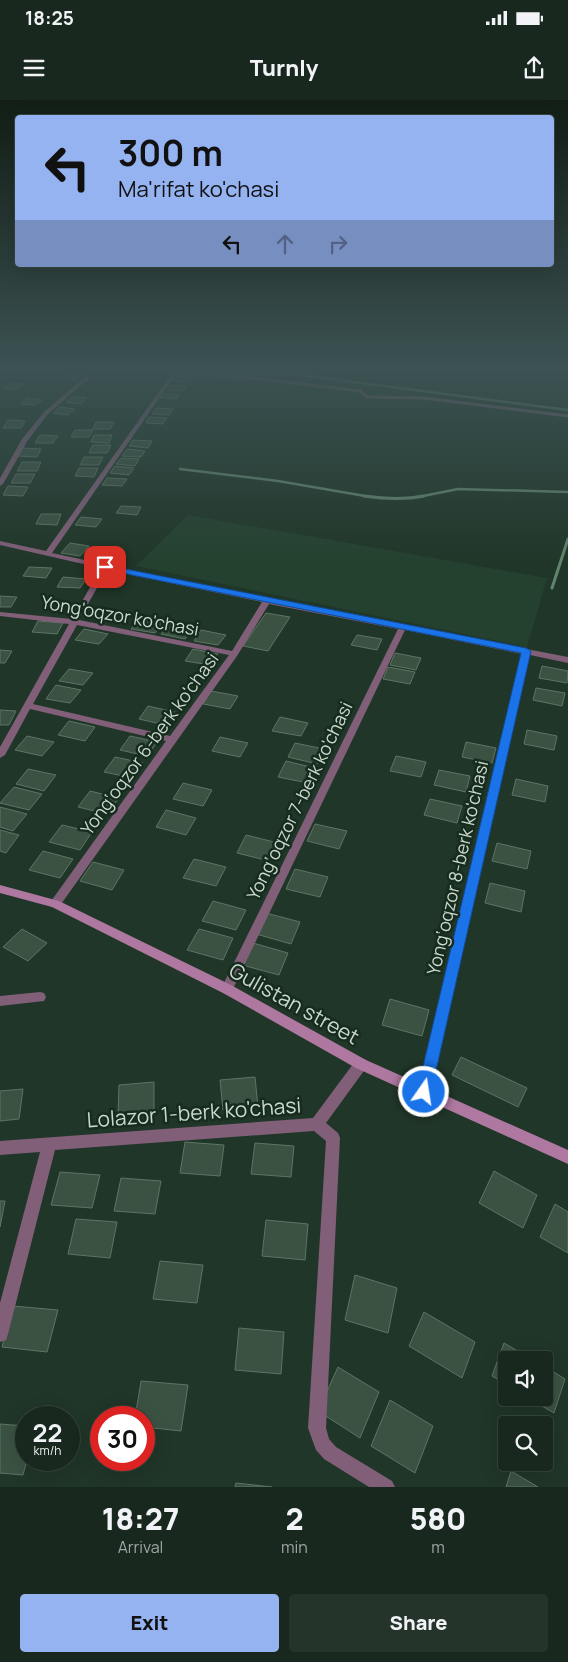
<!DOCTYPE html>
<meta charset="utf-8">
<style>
body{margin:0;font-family:Manrope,sans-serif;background:#25342b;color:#f1f3f6;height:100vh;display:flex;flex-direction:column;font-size:19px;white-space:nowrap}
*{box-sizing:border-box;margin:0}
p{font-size:16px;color:#9fa6a4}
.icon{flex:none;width:28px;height:28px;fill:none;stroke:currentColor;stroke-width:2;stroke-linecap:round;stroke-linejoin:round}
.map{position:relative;height:1387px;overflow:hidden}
.details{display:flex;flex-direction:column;background:#18281e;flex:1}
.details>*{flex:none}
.top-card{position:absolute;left:15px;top:15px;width:539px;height:152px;border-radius:5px;box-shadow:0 5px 20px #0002,0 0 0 1px #36443c;background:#95b2f1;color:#111;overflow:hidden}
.buttons{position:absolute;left:498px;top:1251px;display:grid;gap:10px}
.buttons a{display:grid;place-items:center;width:55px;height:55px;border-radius:5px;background:#18281e;box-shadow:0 5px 20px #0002,0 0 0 1px #36443c;font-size:25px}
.speed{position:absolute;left:15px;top:1306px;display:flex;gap:10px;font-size:25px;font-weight:700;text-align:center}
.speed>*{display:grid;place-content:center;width:65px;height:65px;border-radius:50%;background:#18281e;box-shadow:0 5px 20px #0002,0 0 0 1px #36443c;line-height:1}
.speed small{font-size:12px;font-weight:400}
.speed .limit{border:8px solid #d22;background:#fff;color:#111}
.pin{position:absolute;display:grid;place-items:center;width:42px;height:42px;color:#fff;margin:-21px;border-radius:10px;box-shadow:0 2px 8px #0006}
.me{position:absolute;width:55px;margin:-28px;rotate:13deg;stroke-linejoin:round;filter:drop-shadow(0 0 4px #0008)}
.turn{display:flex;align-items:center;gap:18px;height:105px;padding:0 20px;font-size:22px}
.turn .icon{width:65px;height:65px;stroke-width:2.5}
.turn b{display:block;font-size:35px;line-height:42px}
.lanes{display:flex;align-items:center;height:48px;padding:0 20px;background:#0003;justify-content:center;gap:25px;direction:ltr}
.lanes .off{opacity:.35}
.eta{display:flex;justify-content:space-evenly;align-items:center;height:85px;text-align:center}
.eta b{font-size:30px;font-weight:800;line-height:35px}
.primary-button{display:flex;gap:10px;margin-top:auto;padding:10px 20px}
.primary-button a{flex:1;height:58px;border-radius:5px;background:#95b2f1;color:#111;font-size:20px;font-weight:800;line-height:58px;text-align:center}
.primary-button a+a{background:#25342b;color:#f1f3f6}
.status{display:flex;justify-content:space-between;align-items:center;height:35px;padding:0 25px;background:#18281e;direction:ltr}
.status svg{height:14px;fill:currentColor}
header{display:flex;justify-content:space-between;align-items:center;height:65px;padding:0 20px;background:#18281e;font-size:22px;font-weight:800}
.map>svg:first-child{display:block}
.built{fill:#24412f}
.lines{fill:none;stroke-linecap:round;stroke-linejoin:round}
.stream-far1{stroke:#61846d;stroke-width:2.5}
.stream{stroke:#61846d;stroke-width:3}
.building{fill:#3b5242;stroke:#5d7564}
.lane{stroke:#815f78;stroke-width:3}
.street{fill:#815f78;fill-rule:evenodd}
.secondary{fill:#ae78a0;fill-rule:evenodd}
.route{fill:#1a73e8;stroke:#114b97}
.labels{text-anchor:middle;stroke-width:5;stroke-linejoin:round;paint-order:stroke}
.street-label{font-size:18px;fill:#cbd8ce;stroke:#162c1e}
.near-street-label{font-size:21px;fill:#cbd8ce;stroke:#162c1e}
</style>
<div class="status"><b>18:25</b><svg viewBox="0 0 49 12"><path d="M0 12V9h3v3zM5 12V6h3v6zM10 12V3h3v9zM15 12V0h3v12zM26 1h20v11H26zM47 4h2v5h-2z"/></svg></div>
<header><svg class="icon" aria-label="menu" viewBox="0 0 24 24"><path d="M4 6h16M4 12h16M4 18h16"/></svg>Turnly<svg class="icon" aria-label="share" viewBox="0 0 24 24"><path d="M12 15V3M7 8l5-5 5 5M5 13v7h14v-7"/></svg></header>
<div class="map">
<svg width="568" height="1387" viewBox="0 0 568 1387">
<rect width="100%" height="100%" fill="#203628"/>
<path class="built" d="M188,415L547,478L527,547L136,466Z"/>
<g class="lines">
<path class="stream-far1" d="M175,270L218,274L300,275L568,310
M180,369L278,381L371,397
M418,397L458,389L568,392"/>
<path class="stream" d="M364,396C385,399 404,400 424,396
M552,488L568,439"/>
</g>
<path class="building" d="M68,274L82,275L76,280L62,279Z
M176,276L192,277L189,282L173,281Z
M10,283L24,284L17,290L3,288Z
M170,285L186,286L183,291L167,290Z
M164,294H180L177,299L160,298Z
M73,296L87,298L81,304L66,302Z
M27,298L42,300L35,305L20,304Z
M60,307L75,309L68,315L53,313Z
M156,308L173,309L169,315L152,314Z
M149,317L167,318L163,324L146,323Z
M8,320L25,321L21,328H3Z
M96,322H114L110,329H93Z
M75,330H93L89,337H71Z
M40,335L58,336L53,343H35Z
M94,335H112L109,343L91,342Z
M133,340L152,341L148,348L129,346Z
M93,345H111L107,353H89Z
M23,348L41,349L37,357L18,356Z
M127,349L145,351L141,357L122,356Z
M84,357H103L99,365H80Z
M121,358L139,359L135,366L116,364Z
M22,362H41L37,371H17Z
M115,366L134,368L129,375L110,373Z
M79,368H98L94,377L75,376Z
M16,374H35L30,383H11Z
M107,378L127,379L122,386L102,385Z
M8,386L28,387L23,396L3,395Z
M121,406L141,407L137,415L116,413Z
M41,414H61L57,425L36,424Z
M81,417L102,419L96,427L75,425Z
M70,443L89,446L80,456L61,453Z
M96,447L115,449L106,460L87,457Z
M29,467L52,468L46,478L23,476Z
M63,477L86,479L80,488L57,487Z
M0,496L17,497L11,507H0Z
M266,513L290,517L268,551L243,546Z
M140,518L163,523L155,533L131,529Z
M38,521L63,523L57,534L32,532Z
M169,524L193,528L185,539L161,534Z
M84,529L108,534L99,544L75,540Z
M201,530L226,535L218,545L194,541Z
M357,535L382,539L377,550L351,545Z
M193,549L218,554L210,565L185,561Z
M0,550L12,551L5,563H0Z
M395,553L421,558L416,570L390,565Z
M542,566L568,571L567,583L539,578Z
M388,567L415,572L410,584L383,579Z
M69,569L93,573L83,585L59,581Z
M56,585L81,590L70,603L46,599Z
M536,588L565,593L562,606L533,600Z
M211,591L238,596L230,609L203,604Z
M148,606L175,612L165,625L139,619Z
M0,610L16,611L9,625H0Z
M280,617L308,623L301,636L272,631Z
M69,621L95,627L85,641L58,635Z
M527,630L557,636L554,650L524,644Z
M27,636L54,642L42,656L15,650Z
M130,636L157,642L147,656L120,650Z
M220,637L248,643L240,657L212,651Z
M466,642L496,648L492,663L462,657Z
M295,643L324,649L317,664L288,657Z
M396,656L426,662L421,677L390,671Z
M115,657L143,663L133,678L104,672Z
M286,661L315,668L308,683L278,677Z
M28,669L56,675L44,691L16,684Z
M439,670L470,676L466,692L434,685Z
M516,679L548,686L545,702L512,695Z
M183,683L212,690L203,706L173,699Z
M14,687L42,694L29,710L0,703Z
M90,691L119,698L107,714L78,707Z
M430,699L462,706L457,723L424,715Z
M0,707L27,714L13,731L0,727Z
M166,710L196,718L186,735L156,727Z
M315,724L347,731L339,749L307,741Z
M62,725L92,732L80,750L49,742Z
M0,730L19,735L6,753L0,751Z
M246,735L278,743L269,761L237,753Z
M497,743L531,751L527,769L492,761Z
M43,751L73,759L60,778L29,770Z
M194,759L226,767L216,786L183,778Z
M93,762L124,770L112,790L80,781Z
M295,769L328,777L320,797L286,789Z
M490,783L525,791L521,812L485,803Z
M213,801L246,810L236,830L202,821Z
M266,813L300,822L291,844L256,834Z
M22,829L47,843L28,861L3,847Z
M199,829L233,838L223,860L187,850Z
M253,843L288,853L279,875L242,865Z
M390,899L429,910L422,936L382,925Z
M461,957L527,988L518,1007L452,975Z
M255,977L258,1007L223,1010L220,980Z
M154,982V1012L118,1015L119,985Z
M23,989L19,1019L0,1021V991Z
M185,1042L224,1045L220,1076L180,1073Z
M255,1043L294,1046L291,1077L251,1074Z
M494,1071L537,1095L523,1128L479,1103Z
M60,1072L100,1075L92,1108L51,1105Z
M121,1078L161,1081L155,1114L114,1111Z
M0,1101H5L0,1127Z
M555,1104L568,1112V1153L540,1137Z
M76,1119L117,1122L110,1158L68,1154Z
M266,1120L308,1124L305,1160L262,1156Z
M160,1161L203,1165L197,1203L153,1199Z
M355,1175L397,1188L388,1233L345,1220Z
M13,1206L58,1210L47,1252L2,1247Z
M424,1212L475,1242L462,1278L409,1246Z
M239,1228L284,1232L281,1274L235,1270Z
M504,1243L533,1260H506V1284L492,1276Z
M544,1266L565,1279L554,1313L528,1298H544Z
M338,1267L379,1292L360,1338L318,1311Z
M141,1281L188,1285L181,1331L144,1327V1318H135Z
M390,1300L433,1326L415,1373L371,1346Z
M0,1324L26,1326L27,1360L23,1375L0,1373Z
M511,1371L538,1387H506Z
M236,1383L272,1387H235Z"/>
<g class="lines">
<path class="lane" d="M173,274L252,278L360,291L367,297L424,298L568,316"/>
<path class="street" d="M173,272L176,274L52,453L267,499L400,525L403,524L407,526L568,557V563L530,555L431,992L429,996L424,998L419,996L417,992L522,554L405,530L231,893L227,894L223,893L221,889L398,529L269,504L237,556L59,807H51L49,804L166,641L30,609L5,655L0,658V647L69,524L0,516V512L72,519L101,468L0,445V441L46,451ZM107,470L262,502L232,551L79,520ZM77,525L229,555L170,636L33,604Z
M86,276L91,277L48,314L28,340L3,384L0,386V378L22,339L44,312Z
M40,892L44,893L46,897L44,901L0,906V896Z
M361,958L366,960L368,964L366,968L326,1023L338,1033L340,1038L326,1328L329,1339L336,1347L392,1381L395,1387H369L324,1359L316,1350L308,1328L326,1041L314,1031L55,1050L8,1234L6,1240L0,1242V1203L40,1052L0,1055V1041L313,1018L356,960Z"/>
<path class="secondary" d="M0,785L59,801L231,885L366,960L568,1050V1064L356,968L223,893L52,807L0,793Z"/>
</g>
<linearGradient id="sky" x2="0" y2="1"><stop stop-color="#121e16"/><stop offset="0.58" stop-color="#3c5253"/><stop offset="1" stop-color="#3c5253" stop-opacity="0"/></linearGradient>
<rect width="568" height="465" fill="url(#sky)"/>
<path class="route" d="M105,465L526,548L531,551L430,997L424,999L419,997L417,992L521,553L102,469L101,467Z"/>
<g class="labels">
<g class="street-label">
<text transform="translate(120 516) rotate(10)" y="6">Yong'oqzor ko'chasi</text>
<text transform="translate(150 644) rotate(-54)" y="6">Yong‘oqzor 6-berk ko'chasi</text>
<text transform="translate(300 701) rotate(-64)" y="6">Yong‘oqzor 7-berk ko'chasi</text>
<text transform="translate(458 768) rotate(-77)" y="6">Yong‘oqzor 8-berk ko'chasi</text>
</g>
<g class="near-street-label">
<text transform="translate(294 904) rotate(29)" y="7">Gulistan street</text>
<text transform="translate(194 1013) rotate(-4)" y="7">Lolazor 1-berk ko'chasi</text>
</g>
</g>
</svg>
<div class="buttons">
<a><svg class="icon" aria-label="sound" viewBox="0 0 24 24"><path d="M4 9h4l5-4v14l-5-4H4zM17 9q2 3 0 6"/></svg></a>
<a><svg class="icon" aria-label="search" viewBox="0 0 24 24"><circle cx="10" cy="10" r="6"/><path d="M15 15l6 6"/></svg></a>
</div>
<div class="speed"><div>22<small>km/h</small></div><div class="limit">30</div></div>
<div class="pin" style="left:105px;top:467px;background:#d93025"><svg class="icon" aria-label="arrive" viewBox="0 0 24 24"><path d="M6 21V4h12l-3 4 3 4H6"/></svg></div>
<svg class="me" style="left:424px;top:992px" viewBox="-20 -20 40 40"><circle r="17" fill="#1a73e8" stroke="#fff" stroke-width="3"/><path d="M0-11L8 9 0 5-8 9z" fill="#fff"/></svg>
<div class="top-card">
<div class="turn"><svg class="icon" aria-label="left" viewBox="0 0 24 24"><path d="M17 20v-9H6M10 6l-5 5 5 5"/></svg><div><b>300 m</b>Ma'rifat ko'chasi</div></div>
<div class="lanes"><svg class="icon" aria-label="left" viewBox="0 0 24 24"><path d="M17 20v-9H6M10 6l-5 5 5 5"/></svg><svg class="icon off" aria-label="ahead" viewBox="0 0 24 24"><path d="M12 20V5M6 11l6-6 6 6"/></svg><svg class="icon off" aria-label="right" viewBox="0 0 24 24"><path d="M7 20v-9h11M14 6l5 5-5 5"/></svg></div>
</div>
</div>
<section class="details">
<div class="eta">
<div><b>18:27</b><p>Arrival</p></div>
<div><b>2</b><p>min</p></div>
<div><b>580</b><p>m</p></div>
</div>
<div class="primary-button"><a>Exit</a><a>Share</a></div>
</section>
